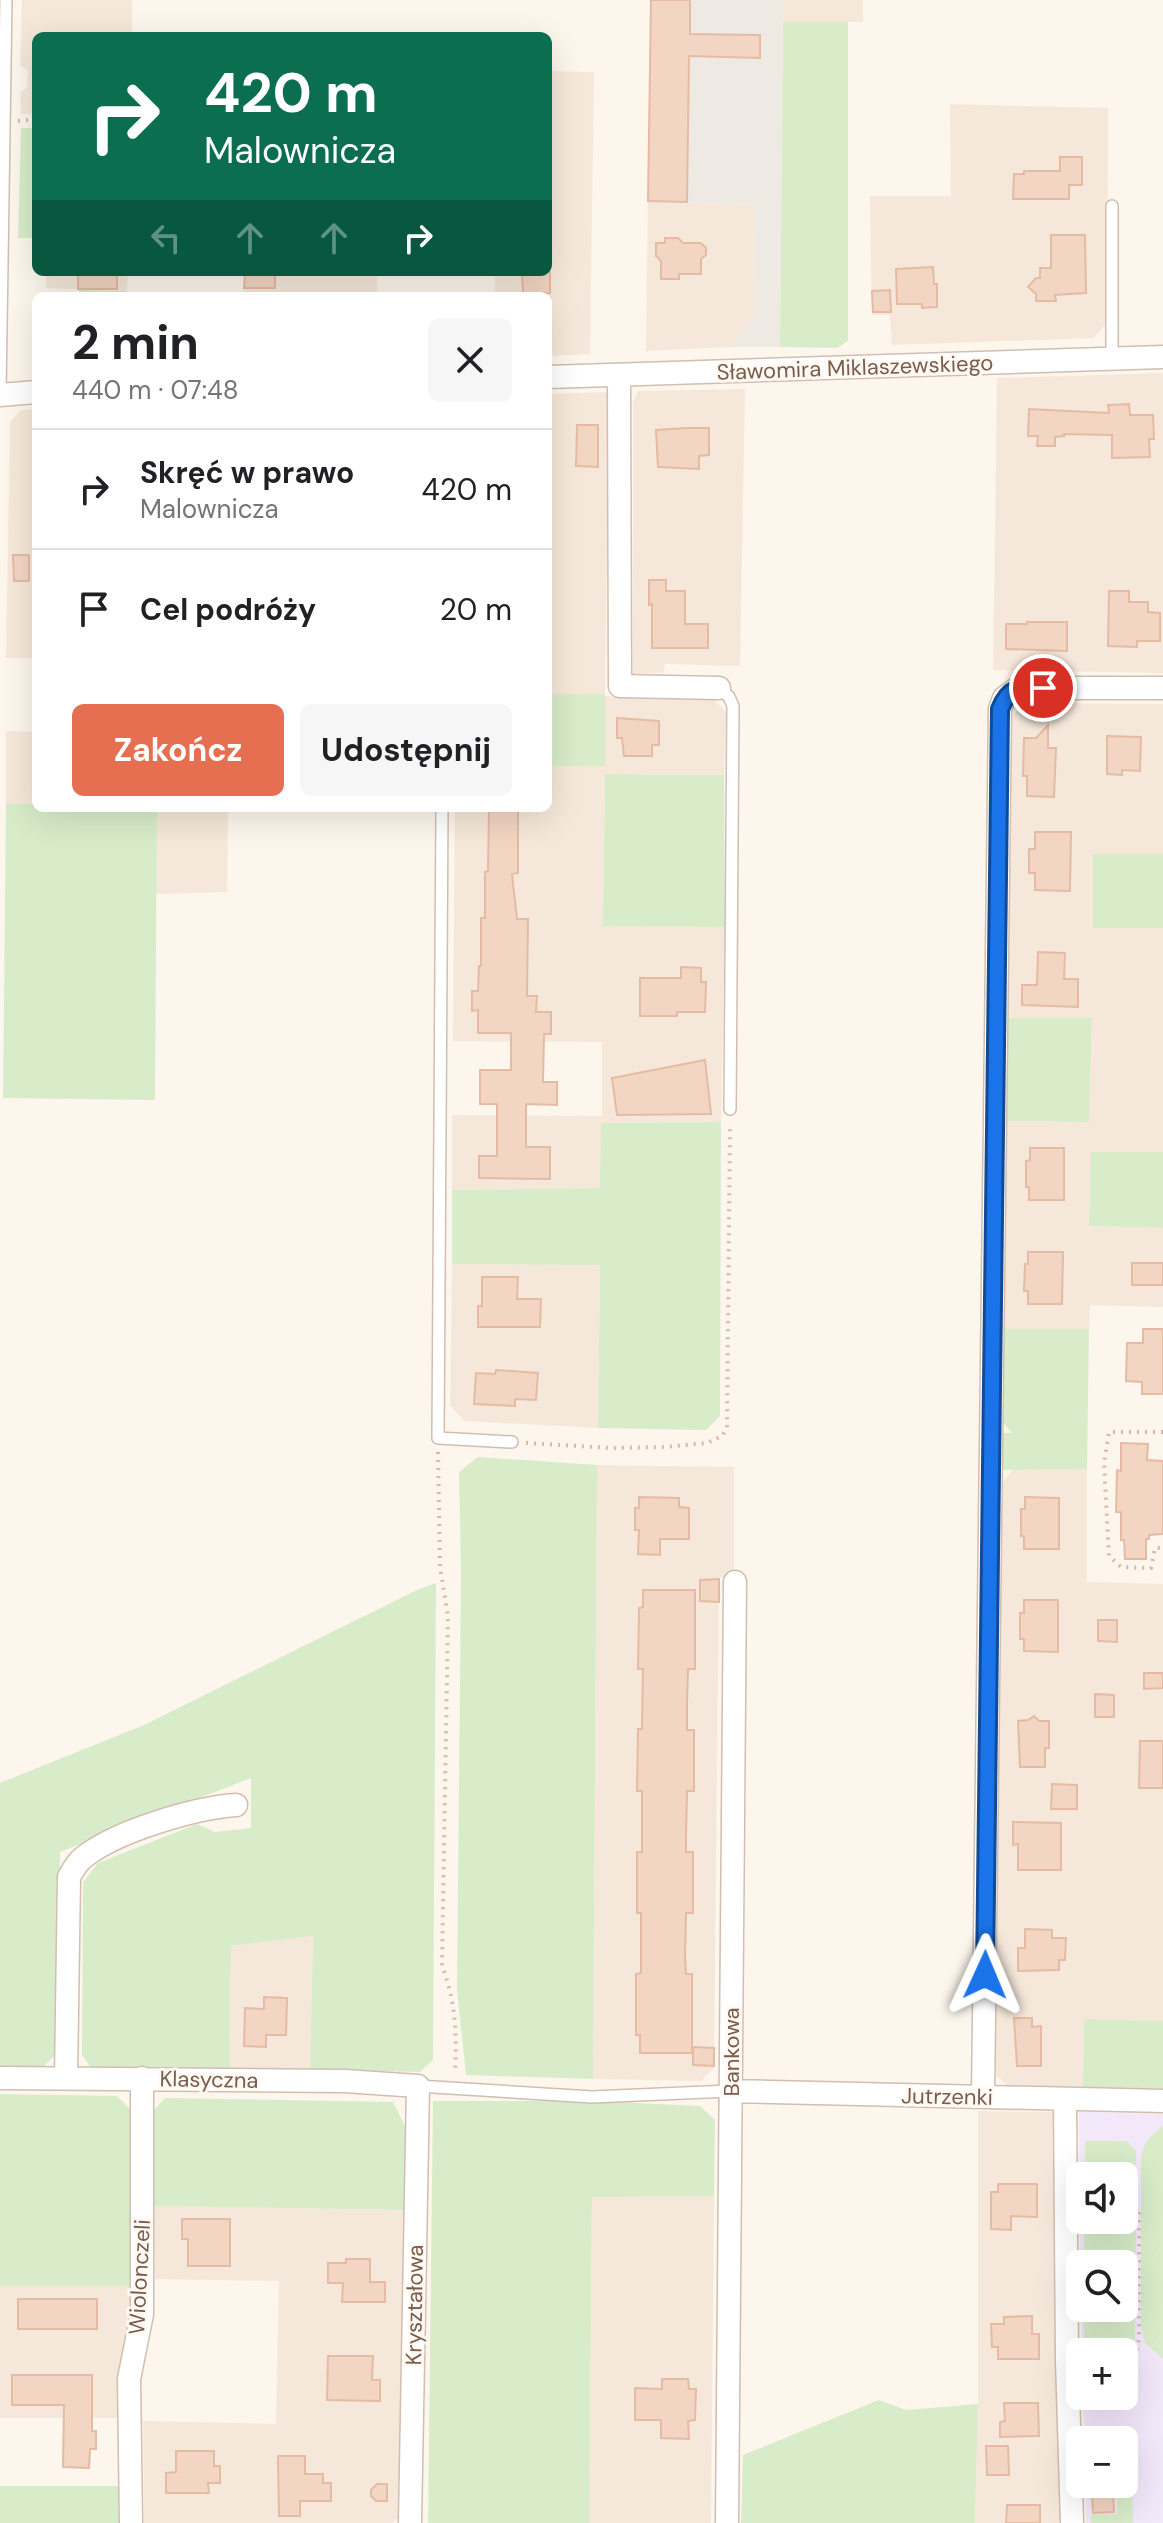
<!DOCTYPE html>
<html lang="pl">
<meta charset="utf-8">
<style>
body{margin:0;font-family:"DM Sans",sans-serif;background:#f6f6f6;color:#202124;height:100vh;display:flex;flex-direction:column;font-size:30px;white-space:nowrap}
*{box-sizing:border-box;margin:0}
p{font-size:26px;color:#757577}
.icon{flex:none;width:44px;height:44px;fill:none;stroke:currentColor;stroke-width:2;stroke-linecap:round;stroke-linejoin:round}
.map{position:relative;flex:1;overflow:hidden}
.side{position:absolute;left:32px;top:292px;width:520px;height:520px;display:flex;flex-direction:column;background:#fff;border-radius:12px;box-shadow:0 8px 32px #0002}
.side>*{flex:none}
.banner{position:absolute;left:32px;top:32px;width:520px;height:244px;border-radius:12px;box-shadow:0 8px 32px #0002;background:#0b6e4f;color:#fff;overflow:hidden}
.tools{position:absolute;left:1066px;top:2162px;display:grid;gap:16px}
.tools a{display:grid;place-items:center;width:72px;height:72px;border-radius:12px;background:#fff;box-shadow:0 8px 32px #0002;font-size:40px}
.pin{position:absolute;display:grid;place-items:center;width:68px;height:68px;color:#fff;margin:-34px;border:4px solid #fff;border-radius:50%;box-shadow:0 2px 8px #0007}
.me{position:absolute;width:88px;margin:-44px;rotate:1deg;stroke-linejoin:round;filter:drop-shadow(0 0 6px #0008)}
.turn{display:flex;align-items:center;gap:28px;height:168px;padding:0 40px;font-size:36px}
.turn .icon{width:104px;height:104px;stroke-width:2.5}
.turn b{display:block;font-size:56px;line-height:68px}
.lanes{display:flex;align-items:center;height:76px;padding:0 40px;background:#0003;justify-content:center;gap:40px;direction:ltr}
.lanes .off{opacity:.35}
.round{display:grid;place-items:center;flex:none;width:84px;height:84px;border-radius:12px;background:#f6f6f6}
.overview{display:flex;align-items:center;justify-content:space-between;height:136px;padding:0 40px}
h1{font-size:48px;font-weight:700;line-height:60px}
.primary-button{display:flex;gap:16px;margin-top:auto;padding:16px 40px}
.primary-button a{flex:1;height:92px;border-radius:12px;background:#e76f51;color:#fff;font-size:32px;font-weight:700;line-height:92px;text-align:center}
.primary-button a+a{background:#f6f6f6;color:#202124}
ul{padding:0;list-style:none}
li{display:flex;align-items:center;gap:24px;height:120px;padding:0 40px;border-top:2px solid #e0e0e0}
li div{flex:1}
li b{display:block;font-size:30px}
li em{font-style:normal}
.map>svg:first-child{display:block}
.residential{fill:#f5e8da}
.industrial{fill:#efe9e4}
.education{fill:#f3e8fa;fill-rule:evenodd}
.green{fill:#d8ecc9}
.building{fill:#f3d5c3;stroke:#e6bba3;stroke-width:2}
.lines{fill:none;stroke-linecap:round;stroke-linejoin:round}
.service-casing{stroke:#d1beb0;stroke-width:14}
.minor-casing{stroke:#d1beb0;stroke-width:25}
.path{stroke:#d9b8a5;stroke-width:4;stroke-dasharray:2 6;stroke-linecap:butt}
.service{stroke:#fff;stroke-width:11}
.minor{stroke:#fff;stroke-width:22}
.route-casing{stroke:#114b97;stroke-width:20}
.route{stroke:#1a73e8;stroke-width:14}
.labels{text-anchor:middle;stroke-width:6;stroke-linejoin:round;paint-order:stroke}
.street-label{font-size:22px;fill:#7a5c4d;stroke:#fffaf3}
</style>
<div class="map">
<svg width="1163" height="2523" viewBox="0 0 1163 2523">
<rect width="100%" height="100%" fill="#fdf6ec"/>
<path class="residential" d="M22,0H132V36H36V114H21L20,92L27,88L28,71L20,65Z
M783,0H863V22H783Z
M548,71L594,72L590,354L548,356V296H495V272H548Z
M950,104L1108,108L1107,323L1093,338L892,345L890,315H872L870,196H951Z
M648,201L755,205L754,314L733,347L646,351Z
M46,272H128L127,291L46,288Z
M245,272H377V296H244Z
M1163,373V673L993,670L997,378Z
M745,389L740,666L665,664L664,672L633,674V402L638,391Z
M609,392L605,694H548V394Z
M32,409V416H36V658H6L10,422L21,410Z
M605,696L712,698L726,712L724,775L605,774L603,925L725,927L721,1122L601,1123V1188L452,1190V1115L602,1116V1042L453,1041L455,808H548V766H605Z
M1025,703L1163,704V854H1093L1094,928H1163V1152H1091L1089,1226L1163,1228V1307L1090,1305L1089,1329H1000L1003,1121L1089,1122L1092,1018H1004L1009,719Z
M6,731L36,732V804L6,803Z
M157,808H228L227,892L156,894Z
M452,1264L600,1265L598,1428L464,1421L450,1405Z
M597,1465L734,1467V1577H719L714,2068L701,2081L593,2079Z
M1014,1469H1087V1582L1163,1584V2021L1084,2019L1083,2088L1009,2087L993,2072L997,1488Z
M313,1936L310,2069L229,2068L231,1946Z
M978,2111L1055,2112L1061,2523H975L978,2404Z
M714,2196L711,2523H589L592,2197Z
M154,2206L406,2210L404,2513L392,2523H144L143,2421L276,2424L279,2281L155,2279Z
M0,2286H130V2317L119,2383V2418H0Z"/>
<path class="industrial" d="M651,0H783L780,347H733L754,314L755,205L648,201Z"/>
<path class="education" d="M1079,2112L1163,2114V2523H1086L1085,2484H1124V2440H1084L1083,2396H1124V2352H1082L1081,2308H1124V2264H1080V2279ZM1080,2176H1124V2220H1080Z"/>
<path class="green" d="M783,22H848V341L837,348L780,347Z
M21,128H36V238H18Z
M79,290L127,291V296H79Z
M548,694H605V766H548Z
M605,774L724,775L725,927L603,926Z
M6,803L36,804V808H157L155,1100L3,1098Z
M1093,854H1163V928H1093Z
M1004,1018H1092L1089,1122L1003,1121Z
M721,1122L720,1416L706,1430L598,1428L600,1265L452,1264V1190L600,1188L601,1123Z
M1091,1152H1163V1228L1089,1226Z
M1000,1329H1089L1087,1469L999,1470V1433H1012L999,1419Z
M478,1457L597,1465L593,2079L466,2075L457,1991L461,1575L459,1472Z
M436,1583L433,2060L420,2072L310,2069L313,1936L231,1946L229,2068H91L82,2055L83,1882L98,1863L197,1824L215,1832L251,1828V1778L60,1852L57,2053L42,2068L0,2067V1783L144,1725L417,1590Z
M1084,2019L1163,2021V2090L1083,2088Z
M0,2094L117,2096L130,2109V2286H0Z
M165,2098L393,2102L407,2130L406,2210L154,2206V2110Z
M433,2101H594L700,2106L715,2120L714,2196L592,2197L589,2523H428Z
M1163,2126V2359L1145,2343L1141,2326V2161C1142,2145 1150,2135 1163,2126Z
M1085,2141H1127L1136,2151L1135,2215H1124V2176H1085Z
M1136,2219L1135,2340H1084V2308H1124V2264H1084V2220Z
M879,2400L906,2410L978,2404L975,2523H741L743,2455Z
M1124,2481H1132L1133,2523H1091V2515L1117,2514V2484H1124Z
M0,2486H119L120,2523H0Z"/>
<path class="building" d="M651,0H690V34L760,35V58L689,56L687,202L648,201Z
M1060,157H1082V185H1069V199H1013L1014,174H1024V171H1060Z
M1051,235H1085L1086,293L1055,295L1056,301H1036V294L1028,287L1036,278H1040V268H1051Z
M665,238H678L683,243H701L706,248V255L701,259V274H679V279H661V261L656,256V243H665Z
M933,267L934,284H937V307L922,308V304H897L896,269Z
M78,272H117V289H78Z
M245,272H275V288H244Z
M522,272H550V293L523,294Z
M890,290L891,312H873L872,291Z
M1129,404L1130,415H1153L1154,439H1149L1150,457L1112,458V435L1064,434V436L1055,437V446H1037L1038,436H1028L1029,409L1109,413L1108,405Z
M577,425H598V467L576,466Z
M687,428H709V455L699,456V469L658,467L656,430Z
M13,555H29V581H14Z
M649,580H666V591H685V624H708V648H652V604L649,605Z
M1109,591H1129V602H1148V612L1160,613V641H1137V647L1108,646Z
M1027,622H1067V651L1006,649V624H1027Z
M617,718L659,721V745H652V756H624L622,738H617Z
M1048,725V748H1056L1054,797L1027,796V776H1023L1024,738H1036Z
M1107,736L1141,737L1140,771L1122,770V775L1107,774Z
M489,808H518V873L512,874L517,919H528L527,996H537L536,1012H551V1034H544L543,1082H557V1105L526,1104V1147H550V1179L479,1178V1156H497V1104H480V1070H511V1033H478V1010L472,1011V991H478L479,966H481V918H485V872L488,871Z
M1035,832H1071L1070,891L1035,890V873H1029V849H1035Z
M1038,952L1065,953L1064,979H1078V1007L1022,1005V985H1037Z
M681,967L701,968V982H706L705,1012H677V1016H640V978H681Z
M705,1060L711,1114L617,1115L612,1078Z
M1030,1148H1064V1200H1029V1187H1026V1161L1030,1160Z
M1028,1252H1063L1062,1304H1028V1291H1024L1025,1264H1028Z
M1132,1263H1163V1285H1132Z
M482,1277H518L517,1299H541L540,1327H478V1306H482Z
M1143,1329H1163V1394H1142V1382L1126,1381L1127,1343H1143Z
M496,1370L538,1373L536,1400L515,1399V1406L474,1404L476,1373L495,1374Z
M1121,1443L1148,1444L1147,1460L1163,1461V1534L1149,1535V1539H1146V1559H1125L1124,1540H1121V1512H1116L1117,1470L1121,1471Z
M639,1497L679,1498V1507L689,1508V1539H660V1555L638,1554L639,1530H635V1508H639Z
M1025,1497L1059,1498V1549H1024V1536H1021V1509H1025Z
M719,1579V1602L700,1601V1580Z
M643,1590H695V1669H688L687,1703V1730H694V1791H687L686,1834V1852H693V1913H686L685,1956L686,1974H692V2053H640V2035H636V1974L641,1973V1913H637V1852H642V1791H637L638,1729H642L643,1669H638L639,1608L643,1607Z
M1024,1600H1058V1652L1024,1651V1639H1020V1613H1024Z
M1098,1620H1117V1642L1098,1641Z
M1144,1673H1163V1688L1144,1689Z
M1095,1694L1114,1695V1717H1095Z
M1034,1716L1039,1721H1049V1748H1045V1767H1020L1018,1721L1028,1720Z
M1140,1741H1163V1788H1139Z
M1052,1784L1077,1785V1809H1051Z
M1013,1822L1061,1823V1870H1018V1844L1013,1845Z
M1025,1929L1052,1930V1938H1066L1065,1960H1059V1970L1018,1971V1948H1025Z
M264,1997L287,1998L286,2035H266V2047L244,2046L245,2008L264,2009Z
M1014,2018H1032V2027L1041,2026V2066H1017Z
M693,2047L714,2048V2066L693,2065Z
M998,2184H1037V2217L1011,2216V2230L991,2229V2192H998Z
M182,2219H230V2266H188V2239H182Z
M346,2259H370V2282H385V2302H342L343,2283H328V2263H346Z
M18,2299H97V2329H18Z
M1032,2316V2334H1039V2359H998V2347H992L991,2324H1004V2317Z
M328,2356H373L372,2380H380V2401L327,2400Z
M12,2375H92V2431H96V2449H90L89,2468L63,2467L64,2405H12Z
M662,2379H688L689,2389H696L695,2420L688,2421L689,2439L661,2438V2420H635V2388L662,2389Z
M1004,2403H1038L1039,2436L1000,2437V2422L1005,2421Z
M986,2446H1008L1009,2475H987Z
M176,2451H214V2466H220V2483H208L209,2493H166V2473L176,2472Z
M278,2456H305V2474H323V2483H331V2501H300V2516H279Z
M377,2484H387V2501H376L371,2496V2490Z
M1092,2492H1113L1114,2512L1093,2513Z
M1007,2505H1040V2523H1006Z"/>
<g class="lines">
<defs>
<path id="service" d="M1112,206V359
M0,394L6,0
M719,688L729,697L733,706L730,1109
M442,808L438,1438L512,1442
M418,2086L592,2097L730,2091"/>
<path id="minor" d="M619,375L620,686L719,688
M548,377L1163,357
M0,395L36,392
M66,2077L69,1877C73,1870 77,1862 84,1857C117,1831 194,1808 236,1805
M0,2078L345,2081L418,2086L410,2523
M730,2091L1163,2101
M983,2097L1000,709L1004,698L1018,688H1163
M1065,2099L1067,2360L1072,2523
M131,2523L129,2379L142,2314V2078
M727,2523L735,1582"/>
</defs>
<use href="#service" class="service-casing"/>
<use href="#minor" class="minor-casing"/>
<path class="path" d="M18,121L36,119
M1163,1432H1109L1104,1463L1109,1556L1121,1567L1151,1568L1155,1548H1163
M526,1443L611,1448L665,1447L707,1443L722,1436L727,1428L730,1124
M438,1452L440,1567L448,1616L442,1966C456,2001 457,2036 455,2073
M1136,2358L1139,2338V2212"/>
<use href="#service" class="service"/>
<use href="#minor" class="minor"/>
</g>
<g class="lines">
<defs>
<path id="route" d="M985,1975L1000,709C1010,685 1020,688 1043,688"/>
</defs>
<use href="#route" class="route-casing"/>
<use href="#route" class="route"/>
</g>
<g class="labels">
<g class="street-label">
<text transform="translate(855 367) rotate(-2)" y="8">Sławomira Miklaszewskiego</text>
<text transform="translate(731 2052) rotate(-90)" y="8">Bankowa</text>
<text transform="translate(209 2079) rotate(1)" y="8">Klasyczna</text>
<text transform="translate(947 2096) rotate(1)" y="8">Jutrzenki</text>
<text transform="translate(139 2277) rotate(-87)" y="8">Wiolonczeli</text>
<text transform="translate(414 2305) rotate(-89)" y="8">Kryształowa</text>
</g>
</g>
</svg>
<div class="tools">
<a><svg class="icon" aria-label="sound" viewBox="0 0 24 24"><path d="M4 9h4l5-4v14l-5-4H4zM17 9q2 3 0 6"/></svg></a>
<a><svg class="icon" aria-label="search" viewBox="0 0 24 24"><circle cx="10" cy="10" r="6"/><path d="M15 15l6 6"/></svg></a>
<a>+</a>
<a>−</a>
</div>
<div class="pin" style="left:1043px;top:688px;background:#d93025"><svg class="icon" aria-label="arrive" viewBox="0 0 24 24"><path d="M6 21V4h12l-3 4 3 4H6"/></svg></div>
<svg class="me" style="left:985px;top:1975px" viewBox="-20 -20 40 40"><path d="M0-17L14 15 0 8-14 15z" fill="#1a73e8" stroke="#fff" stroke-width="4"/></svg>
<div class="banner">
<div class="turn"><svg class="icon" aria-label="right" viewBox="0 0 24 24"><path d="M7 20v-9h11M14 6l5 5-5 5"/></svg><div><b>420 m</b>Malownicza</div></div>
<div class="lanes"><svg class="icon off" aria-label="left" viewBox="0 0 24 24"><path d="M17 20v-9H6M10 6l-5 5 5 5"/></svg><svg class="icon off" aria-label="ahead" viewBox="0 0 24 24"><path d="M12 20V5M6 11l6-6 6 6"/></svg><svg class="icon off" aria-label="ahead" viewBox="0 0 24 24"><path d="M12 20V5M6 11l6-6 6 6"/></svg><svg class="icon" aria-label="right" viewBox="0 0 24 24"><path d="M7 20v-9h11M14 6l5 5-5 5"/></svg></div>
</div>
<section class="side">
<div class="overview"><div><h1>2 min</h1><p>440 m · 07:48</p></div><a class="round"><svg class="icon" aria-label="close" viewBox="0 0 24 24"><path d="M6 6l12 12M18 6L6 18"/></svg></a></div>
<ul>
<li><svg class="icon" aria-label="right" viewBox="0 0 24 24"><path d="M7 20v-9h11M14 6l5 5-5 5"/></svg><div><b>Skręć w prawo</b><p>Malownicza</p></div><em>420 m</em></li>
<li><svg class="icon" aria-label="arrive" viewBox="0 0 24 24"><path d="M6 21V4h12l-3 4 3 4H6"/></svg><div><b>Cel podróży</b></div><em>20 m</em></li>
</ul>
<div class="primary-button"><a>Zakończ</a><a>Udostępnij</a></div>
</section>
</div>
